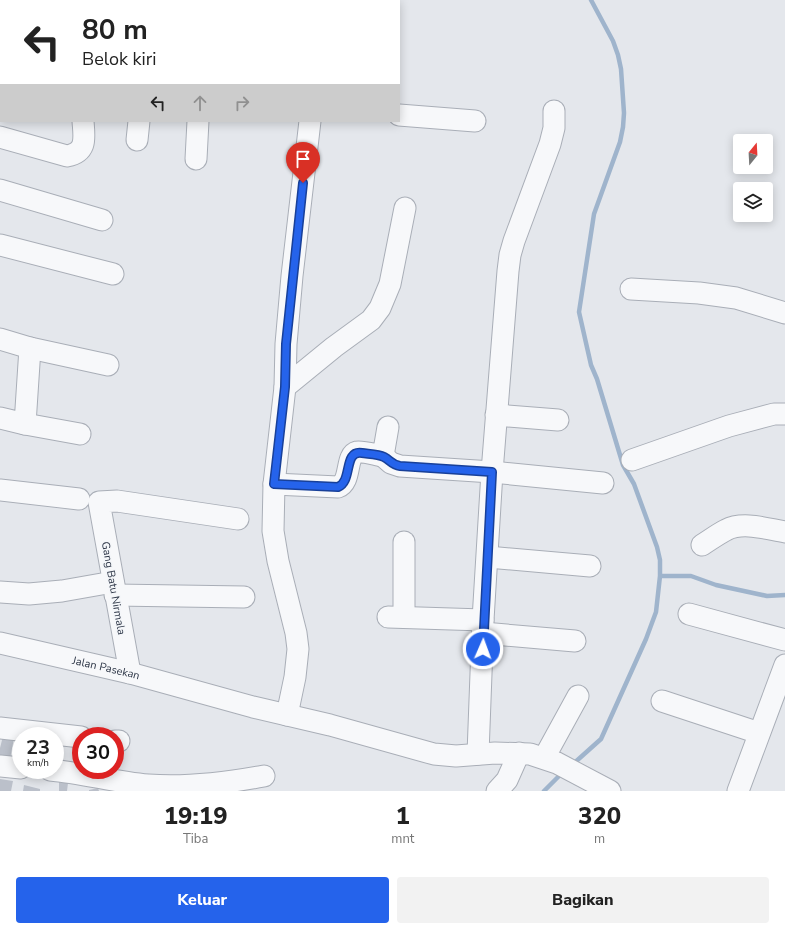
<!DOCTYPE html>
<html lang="id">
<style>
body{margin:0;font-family:"Nunito Sans",sans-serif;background:#f2f2f2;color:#222;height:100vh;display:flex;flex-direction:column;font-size:15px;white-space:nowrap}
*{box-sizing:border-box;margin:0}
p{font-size:13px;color:#767676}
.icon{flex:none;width:22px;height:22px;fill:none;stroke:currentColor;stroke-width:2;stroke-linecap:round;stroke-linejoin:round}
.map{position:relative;height:791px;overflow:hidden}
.details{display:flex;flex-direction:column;background:#fff;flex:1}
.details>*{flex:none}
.banner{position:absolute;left:0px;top:0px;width:400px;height:122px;box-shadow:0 2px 10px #0003;background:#fff;color:#222;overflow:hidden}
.needle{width:26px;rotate:18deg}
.tools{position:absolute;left:733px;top:134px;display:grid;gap:8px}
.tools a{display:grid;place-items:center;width:40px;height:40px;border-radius:4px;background:#fff;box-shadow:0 2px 10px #0003;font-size:20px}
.speed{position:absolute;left:12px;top:727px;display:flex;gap:8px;font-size:20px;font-weight:700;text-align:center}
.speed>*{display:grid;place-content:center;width:52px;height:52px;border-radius:50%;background:#fff;box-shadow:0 2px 10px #0003;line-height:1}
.speed small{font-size:10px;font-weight:400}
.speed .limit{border:6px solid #d22;background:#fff;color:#111}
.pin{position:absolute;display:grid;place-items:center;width:34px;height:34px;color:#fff;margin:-41px -17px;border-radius:50% 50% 50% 0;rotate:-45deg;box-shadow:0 0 4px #0007}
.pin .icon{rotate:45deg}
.me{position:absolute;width:44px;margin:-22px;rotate:2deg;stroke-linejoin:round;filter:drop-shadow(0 0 3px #0008)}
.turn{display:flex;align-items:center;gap:14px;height:84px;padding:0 16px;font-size:18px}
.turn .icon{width:52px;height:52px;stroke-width:2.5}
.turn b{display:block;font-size:28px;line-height:34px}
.lanes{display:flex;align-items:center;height:38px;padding:0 16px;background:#0003;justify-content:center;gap:20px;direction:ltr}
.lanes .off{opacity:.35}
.eta{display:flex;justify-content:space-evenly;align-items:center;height:68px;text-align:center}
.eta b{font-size:24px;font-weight:800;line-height:28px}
.cta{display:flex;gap:8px;margin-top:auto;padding:8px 16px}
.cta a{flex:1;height:46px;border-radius:4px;background:#2563eb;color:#fff;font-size:16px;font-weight:800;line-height:46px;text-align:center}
.cta a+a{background:#f2f2f2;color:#222}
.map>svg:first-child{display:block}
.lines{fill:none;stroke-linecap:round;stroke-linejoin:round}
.stream{stroke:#9fb4cc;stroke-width:4.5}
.building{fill:#bbc0ca}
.minor-casing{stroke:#a9aeb7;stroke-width:23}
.minor{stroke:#f7f8fa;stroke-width:21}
.route-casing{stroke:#184099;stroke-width:10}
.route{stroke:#2563eb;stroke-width:7}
.labels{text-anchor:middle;stroke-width:3;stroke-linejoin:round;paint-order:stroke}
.street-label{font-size:11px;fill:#2b3445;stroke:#f4f6f9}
</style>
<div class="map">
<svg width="785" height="791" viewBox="0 0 785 791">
<rect width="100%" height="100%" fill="#e4e7ec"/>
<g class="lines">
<path class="stream" d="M660,576H691L716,585L767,596L785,595
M572,765L601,739L646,639L656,612L660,576V560L657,547L634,484L623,465L597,379L591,365L579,312L594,214L620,142L623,127L624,113L621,69L618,55L613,41L591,0
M544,791L563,772"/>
</g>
<path class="building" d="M3,736L14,738L10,759L0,757V748Z
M0,779L13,781L11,791H0Z
M59,782L68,783L67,791H59Z
M24,785L40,789V791H23Z
M98,788L99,791H89V790Z"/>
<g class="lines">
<defs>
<g id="minor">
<path d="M81,0L82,1"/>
<path d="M152,1V0"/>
<path d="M0,60L1,61"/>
<path d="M399,115L475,121"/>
<path d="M0,137L67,156C88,152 84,137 83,121"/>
<path d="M137,140L139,121"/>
<path d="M196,159L198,121"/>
<path d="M0,190L102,220"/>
<path d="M0,245L113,274"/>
<path d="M631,289L699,293L736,298L785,313"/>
<path d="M0,339L30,348L108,365"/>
<path d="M285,387L334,347L371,320L380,308L390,284L405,208"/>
<path d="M496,415L558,420"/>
<path d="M0,418L25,424L30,348"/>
<path d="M25,424L80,434"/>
<path d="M383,456L391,463L400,466L492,472L603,483"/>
<path d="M632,460L729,426L774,414H785"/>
<path d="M274,484L338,487C352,482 345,455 357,452C363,451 376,455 383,456L388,427"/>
<path d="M0,490L79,499"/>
<path d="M404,542V617"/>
<path d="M702,545C710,540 718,534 726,530C743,521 767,529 785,532"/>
<path d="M488,557L590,566"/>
<path d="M0,592L29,594L62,591L113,582"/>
<path d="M115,595L244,597"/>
<path d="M689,614L785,640"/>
<path d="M388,617L483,620"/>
<path d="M483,633L575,641"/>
<path id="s1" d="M0,643L130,673L253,707L330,725L434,754L456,756L495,753L530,754L557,763L610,791"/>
<path d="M130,673L99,502L117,501L238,519"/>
<path d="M662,701L759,733"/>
<path d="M287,715L295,677L298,649L296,633L278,561L273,531L274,484L285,387L286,344L292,276L310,121"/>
<path d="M0,728L81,737"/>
<path d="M115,741H119"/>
<path d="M478,754L483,620L492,472L508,271L510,255L514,241L550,144L554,128V111"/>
<path d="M544,758L578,696"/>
<path d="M0,766L21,768"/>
<path d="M50,770C83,773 115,782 148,785C187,788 226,783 264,776"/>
<path d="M497,791L507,780L519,753"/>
<path d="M738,791L785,665"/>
</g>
</defs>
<use href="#minor" class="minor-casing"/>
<use href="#minor" class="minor"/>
</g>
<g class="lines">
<defs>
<path id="route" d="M303,183L286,344L285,387L274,484L338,487C353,481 343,450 362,453C368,454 378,454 384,457C390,460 392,465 400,466L492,472L483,649"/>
</defs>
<use href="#route" class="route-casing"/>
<use href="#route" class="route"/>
</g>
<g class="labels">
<g class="street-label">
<text transform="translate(114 588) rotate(80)" y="4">Gang Batu Nirmala</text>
<text dy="4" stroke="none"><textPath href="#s1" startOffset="109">Jalan Pasekan</textPath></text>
</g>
</g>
</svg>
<div class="tools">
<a><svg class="needle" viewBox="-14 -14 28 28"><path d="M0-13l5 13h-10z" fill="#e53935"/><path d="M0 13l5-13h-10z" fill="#767676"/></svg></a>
<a><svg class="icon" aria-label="layers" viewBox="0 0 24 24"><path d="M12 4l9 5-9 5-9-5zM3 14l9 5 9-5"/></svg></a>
</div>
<div class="speed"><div>23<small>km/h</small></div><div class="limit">30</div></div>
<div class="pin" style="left:303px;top:183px;background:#d93025"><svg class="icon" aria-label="arrive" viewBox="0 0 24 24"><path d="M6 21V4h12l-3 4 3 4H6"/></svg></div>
<svg class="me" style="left:483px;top:649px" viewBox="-20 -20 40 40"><circle r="17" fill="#2563eb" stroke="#fff" stroke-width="3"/><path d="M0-11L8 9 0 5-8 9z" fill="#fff"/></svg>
<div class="banner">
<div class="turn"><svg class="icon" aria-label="left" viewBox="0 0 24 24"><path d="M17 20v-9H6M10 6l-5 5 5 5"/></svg><div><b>80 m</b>Belok kiri</div></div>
<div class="lanes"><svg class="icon" aria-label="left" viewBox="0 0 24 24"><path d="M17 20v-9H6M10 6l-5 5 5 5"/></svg><svg class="icon off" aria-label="ahead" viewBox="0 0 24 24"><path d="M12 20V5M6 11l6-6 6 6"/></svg><svg class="icon off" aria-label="right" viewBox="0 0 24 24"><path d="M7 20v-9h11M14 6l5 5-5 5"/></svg></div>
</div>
</div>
<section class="details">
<div class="eta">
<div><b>19:19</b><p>Tiba</p></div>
<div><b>1</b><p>mnt</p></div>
<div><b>320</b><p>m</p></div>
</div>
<div class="cta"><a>Keluar</a><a>Bagikan</a></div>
</section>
